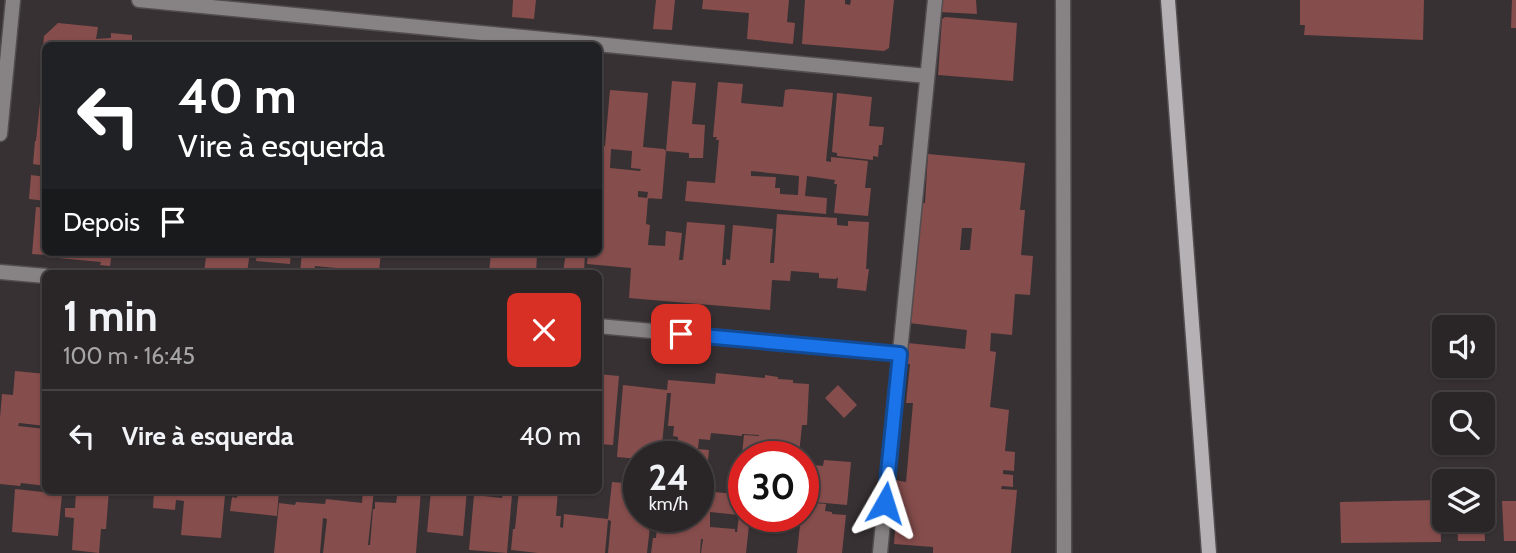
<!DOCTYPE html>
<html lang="pt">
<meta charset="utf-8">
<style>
body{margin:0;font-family:Cabin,sans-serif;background:#322d2e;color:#f1f3f6;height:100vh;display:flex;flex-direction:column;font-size:26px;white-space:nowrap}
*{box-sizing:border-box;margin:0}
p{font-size:23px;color:#a5a5a7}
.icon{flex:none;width:38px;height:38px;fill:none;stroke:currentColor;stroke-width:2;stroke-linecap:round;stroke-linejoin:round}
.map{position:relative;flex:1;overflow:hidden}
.drawer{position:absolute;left:42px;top:270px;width:560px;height:224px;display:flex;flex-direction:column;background:#2a2526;border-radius:10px;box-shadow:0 2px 5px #0004,0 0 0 2px #464243}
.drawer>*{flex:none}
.guide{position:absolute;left:42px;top:42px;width:560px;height:214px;border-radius:10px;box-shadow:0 2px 5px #0004,0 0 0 2px #464243;background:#202124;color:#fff;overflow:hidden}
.buttons{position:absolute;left:1432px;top:315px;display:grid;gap:14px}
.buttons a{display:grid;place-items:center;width:63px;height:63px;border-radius:10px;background:#2a2526;box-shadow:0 2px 5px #0004,0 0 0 2px #464243;font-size:35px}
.speed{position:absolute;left:623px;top:441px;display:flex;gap:14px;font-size:35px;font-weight:700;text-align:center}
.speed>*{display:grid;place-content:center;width:91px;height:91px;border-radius:50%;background:#2a2526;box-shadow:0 2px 5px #0004,0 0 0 2px #464243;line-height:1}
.speed small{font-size:18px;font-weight:400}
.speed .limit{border:10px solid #d22;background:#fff;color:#111}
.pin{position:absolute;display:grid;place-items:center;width:60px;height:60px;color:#fff;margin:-30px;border-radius:14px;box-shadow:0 4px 10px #0006}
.me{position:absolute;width:77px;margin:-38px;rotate:6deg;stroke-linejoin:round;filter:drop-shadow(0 0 5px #0008)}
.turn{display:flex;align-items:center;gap:24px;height:147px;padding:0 21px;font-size:32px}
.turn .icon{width:91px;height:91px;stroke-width:2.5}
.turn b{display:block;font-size:49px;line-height:60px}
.then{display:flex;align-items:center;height:66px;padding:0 21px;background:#0003;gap:14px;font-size:26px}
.round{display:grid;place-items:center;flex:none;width:74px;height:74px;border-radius:10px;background:#322d2e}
.overview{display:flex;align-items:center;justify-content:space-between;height:119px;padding:0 21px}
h1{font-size:42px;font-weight:700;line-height:52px}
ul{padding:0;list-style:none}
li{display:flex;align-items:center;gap:21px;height:91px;padding:0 21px;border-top:2px solid #464243}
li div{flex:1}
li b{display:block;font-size:26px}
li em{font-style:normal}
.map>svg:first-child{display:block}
.building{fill:#854d4c;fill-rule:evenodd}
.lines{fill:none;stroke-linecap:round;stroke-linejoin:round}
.minor-casing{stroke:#534d4f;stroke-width:17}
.secondary-casing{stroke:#534d4f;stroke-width:17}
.minor{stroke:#878385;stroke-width:14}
.secondary{stroke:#b6b1b4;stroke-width:14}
.route-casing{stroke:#114b97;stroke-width:18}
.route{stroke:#1a73e8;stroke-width:12}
</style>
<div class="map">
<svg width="1516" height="553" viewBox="0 0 1516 553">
<rect width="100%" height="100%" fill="#383133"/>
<path class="building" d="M513,0H536L534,19L512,17Z
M656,0H675L672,30L653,29Z
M703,0H789L787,22L795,23L793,44L747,39L749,13L702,9Z
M805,0H845V4L850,5L851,0H894L889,48L884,51L802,44Z
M939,0H976L977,14L939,12Z
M1300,0H1424L1423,40L1304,35L1305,25H1300Z
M1512,0H1516V28H1511Z
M945,17L1017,23L1013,81L938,75L942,19Z
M58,23L98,27L96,39L111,38V33L132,35V46H46V80H40L44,36Z
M672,81L696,83L692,124L705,125L703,158H689V153L666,151Z
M718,82L743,84L741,103L783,107L785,90L791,89L833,93L826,161L831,162V157L868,161L865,188H871L868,216L834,213L837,184H834L835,180L807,176L805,196L827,198L826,214L685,201L687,181L715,183L719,140H716L717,137H713ZM751,171L799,176L798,195L780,194V188H775L776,177L751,176Z
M42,83H46V166L33,164L35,141H36Z
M610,90L648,93L643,147L664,149L666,151L662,199L647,198L648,192L638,191V197L648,198L646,224L650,225L648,245L665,246L666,231L682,233L679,260H683L687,222L725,225L722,265H726V259L730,260L733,225L773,229L770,263H774L777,214L837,218V225L848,226V221L869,222L866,269H869L866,291L837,288L838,277L836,279L819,278V273L791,271L790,281L772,280L770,310L629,298L631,268L587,264L588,252H598V145L605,146ZM611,149L632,151L631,168L641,169L640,171L610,168Z
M837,93L872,97L869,126L884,127L882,145H879L878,157L873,156V160L837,156V153L832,152Z
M928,154L1025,163L1020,210H1025L1021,255L1033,256L1030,295L1015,294L1012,335L991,333L990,351L996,352L990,407L1009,410L1005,451L1015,452L1014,471L1003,470V474L1013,475V487L1002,486L1001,489L1017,490L1011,553H933V547L894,544L896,520H892L895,480L906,482L913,403H906L910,364H906L908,343L965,349L967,330L909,323L919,203H925ZM962,228H972L970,250H960Z
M31,175L46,177V201L29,199Z
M36,207L46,208V252H112L110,266L100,265L101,262L47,257V255L32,254Z
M187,252H250L247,273H204L206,256L186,254Z
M257,252H291L290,264L256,261Z
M302,252H381L379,272L315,266L314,273H300Z
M491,252H534L533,254L537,255L536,273H489Z
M566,252H585L584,273H563Z
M15,371L46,374V426L19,423L18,426L46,429V486L21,483L20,486L0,484V418L2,394L13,395Z
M716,373L765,378V375L778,377V379L793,380V383L809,384L807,425H802L799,455L774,453L773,457H744V473H740L744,435L759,436V435L742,434V436L711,433L710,440L699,439L698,449L709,450L705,491L698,490V457H639V459L617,457L623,385L667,390L668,380L715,384ZM667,393H671L668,426H674L673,436L678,437V447L662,445Z
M598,374L619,376L613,445L598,444Z
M838,385L857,405L844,418L825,398Z
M824,460L851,462L847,505L803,501L805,464L823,466Z
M612,482L635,484L632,516L651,517L647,553H608L611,521L608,520L605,553H538L511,550L513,529H515L519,490H558L556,516H561L560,527L563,528L564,514L608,519Z
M15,489L62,494L58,536L12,532Z
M90,490H109L106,529H101L99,553L72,550L74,518L65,517V508H75L76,491L90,492Z
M154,490H214V494L225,495L221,538L181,535L184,501L176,500L175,510L153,508Z
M238,490H279L277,516L230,511L232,497L237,498Z
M363,490H374L368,545H370L373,509H375V502L396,503L398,490H421L416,553H323L327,519L323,518L320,553H274L279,503L295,505L296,502L325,504L326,499L362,503Z
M431,490H467L463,536L427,532Z
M705,491L744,495V516H750L746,553H701L703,539H701L700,553H651L653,538H656L658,516H698V493L705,494ZM710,512L739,515L737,532H735V529L710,527Z
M503,494L512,495L507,553L469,550L474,495L502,498Z
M1440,500L1441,542L1341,543L1340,502Z
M1502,501H1516V541H1504Z
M803,502L826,504L825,511L832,512V514L846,515L842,553H797L801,516H803Z
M759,516H797V522L759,518Z
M1457,520H1484L1485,541H1458Z"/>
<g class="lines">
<defs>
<path id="minor" d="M139,0L927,76
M1063,0L1064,553
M0,134L13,0
M0,272L46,276
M598,326L900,354
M880,553L935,0"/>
<path id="secondary" d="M1168,0L1209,553"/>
</defs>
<use href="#minor" class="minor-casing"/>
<use href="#secondary" class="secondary-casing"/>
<use href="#minor" class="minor"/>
<use href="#secondary" class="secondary"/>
</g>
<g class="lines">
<defs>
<path id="route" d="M681,334L900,354L885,503"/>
</defs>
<use href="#route" class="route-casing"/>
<use href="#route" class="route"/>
</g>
</svg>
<div class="buttons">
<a><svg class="icon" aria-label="sound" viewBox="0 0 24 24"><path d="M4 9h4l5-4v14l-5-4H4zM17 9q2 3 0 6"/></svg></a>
<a><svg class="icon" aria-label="search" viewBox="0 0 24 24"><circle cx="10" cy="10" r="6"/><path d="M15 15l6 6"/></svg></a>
<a><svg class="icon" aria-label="layers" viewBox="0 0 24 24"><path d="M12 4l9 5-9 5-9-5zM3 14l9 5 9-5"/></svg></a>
</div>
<div class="speed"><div>24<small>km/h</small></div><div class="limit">30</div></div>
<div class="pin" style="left:681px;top:334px;background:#d93025"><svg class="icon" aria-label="arrive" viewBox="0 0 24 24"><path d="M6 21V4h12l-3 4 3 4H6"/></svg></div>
<svg class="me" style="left:885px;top:503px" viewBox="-20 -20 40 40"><path d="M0-17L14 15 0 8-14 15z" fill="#1a73e8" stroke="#fff" stroke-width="4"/></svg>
<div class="guide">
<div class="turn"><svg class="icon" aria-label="left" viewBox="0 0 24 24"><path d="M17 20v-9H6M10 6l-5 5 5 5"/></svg><div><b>40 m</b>Vire à esquerda</div></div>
<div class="then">Depois<svg class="icon" aria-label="arrive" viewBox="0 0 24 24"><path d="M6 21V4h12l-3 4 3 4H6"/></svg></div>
</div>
<section class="drawer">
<div class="overview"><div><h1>1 min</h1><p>100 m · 16:45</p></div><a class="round" style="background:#d93025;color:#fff"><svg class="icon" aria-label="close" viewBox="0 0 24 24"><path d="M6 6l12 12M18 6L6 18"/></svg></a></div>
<ul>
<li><svg class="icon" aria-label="left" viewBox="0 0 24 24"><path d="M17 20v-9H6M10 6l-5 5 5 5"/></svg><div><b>Vire à esquerda</b></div><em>40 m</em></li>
</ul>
</section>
</div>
